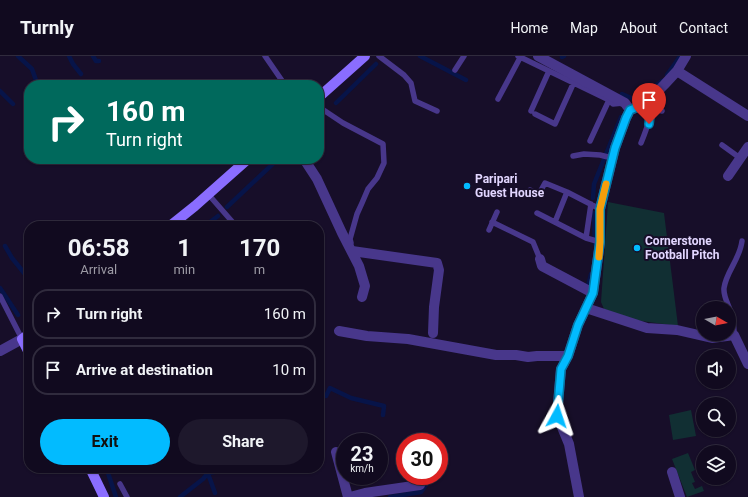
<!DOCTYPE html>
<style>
body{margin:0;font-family:Roboto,sans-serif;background:#1e182c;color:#f1f3f6;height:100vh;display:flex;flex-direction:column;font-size:15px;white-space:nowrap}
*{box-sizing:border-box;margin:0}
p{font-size:13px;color:#9c9aa4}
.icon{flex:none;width:22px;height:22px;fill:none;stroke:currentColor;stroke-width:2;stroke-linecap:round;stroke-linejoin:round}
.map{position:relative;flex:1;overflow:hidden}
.side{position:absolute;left:24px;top:165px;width:300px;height:252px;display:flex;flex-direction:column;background:#110a1f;border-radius:16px;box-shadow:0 1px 3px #0004,0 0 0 1px #302b3d}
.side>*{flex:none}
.guide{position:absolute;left:24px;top:24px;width:300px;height:84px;border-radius:16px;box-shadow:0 1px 3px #0004,0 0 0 1px #302b3d;background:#00695c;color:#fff;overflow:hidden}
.needle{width:26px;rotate:99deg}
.buttons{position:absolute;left:696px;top:245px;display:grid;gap:8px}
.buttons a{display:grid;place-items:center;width:40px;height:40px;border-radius:50%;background:#110a1f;box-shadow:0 1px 3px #0004,0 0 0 1px #302b3d;font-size:20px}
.speed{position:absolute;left:336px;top:377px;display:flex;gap:8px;font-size:20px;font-weight:700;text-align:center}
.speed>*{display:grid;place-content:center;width:52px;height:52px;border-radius:50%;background:#110a1f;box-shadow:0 1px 3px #0004,0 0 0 1px #302b3d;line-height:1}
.speed small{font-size:10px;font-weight:400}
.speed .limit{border:6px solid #d22;background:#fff;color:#111}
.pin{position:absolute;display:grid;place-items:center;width:34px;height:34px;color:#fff;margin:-41px -17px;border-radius:50% 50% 50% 0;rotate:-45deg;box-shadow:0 0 4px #0007}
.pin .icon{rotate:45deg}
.me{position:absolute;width:44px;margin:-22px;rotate:5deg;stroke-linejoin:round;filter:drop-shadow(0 0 3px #0008)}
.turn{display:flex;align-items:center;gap:14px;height:84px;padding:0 16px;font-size:18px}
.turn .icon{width:52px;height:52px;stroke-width:2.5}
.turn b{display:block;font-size:28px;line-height:34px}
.eta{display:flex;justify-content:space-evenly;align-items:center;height:68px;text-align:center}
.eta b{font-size:24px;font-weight:700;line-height:28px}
.button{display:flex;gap:8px;margin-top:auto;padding:8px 16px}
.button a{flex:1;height:46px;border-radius:24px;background:#02bbff;color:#111;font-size:16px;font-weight:700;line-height:46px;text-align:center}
.button a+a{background:#1e182c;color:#f1f3f6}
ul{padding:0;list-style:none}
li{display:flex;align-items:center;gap:12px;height:50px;margin:0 8px 6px;padding:0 8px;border:2px solid #302b3d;border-radius:16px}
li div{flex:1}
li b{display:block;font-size:15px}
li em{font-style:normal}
header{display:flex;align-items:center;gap:24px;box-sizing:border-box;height:56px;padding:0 20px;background:#110a1f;border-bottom:1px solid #302b3d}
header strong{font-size:19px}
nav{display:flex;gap:22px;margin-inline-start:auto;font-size:14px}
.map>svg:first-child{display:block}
.green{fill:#112f33}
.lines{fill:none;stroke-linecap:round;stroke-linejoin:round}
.stream{stroke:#071449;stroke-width:4.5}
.lane{stroke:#48378b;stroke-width:5.5}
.street{stroke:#48378b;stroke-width:10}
.secondary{stroke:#8a6dff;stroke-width:10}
.route-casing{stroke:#017aa6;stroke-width:10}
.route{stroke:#02bbff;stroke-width:7}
.slow{stroke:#f59e0b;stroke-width:7}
.poi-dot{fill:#02bbff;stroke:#170e29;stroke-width:1.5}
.labels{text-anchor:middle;stroke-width:4;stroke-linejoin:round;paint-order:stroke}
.poi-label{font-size:12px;font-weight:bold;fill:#e2d6ff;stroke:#170e29;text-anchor:start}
</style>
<header>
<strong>Turnly</strong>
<nav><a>Home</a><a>Map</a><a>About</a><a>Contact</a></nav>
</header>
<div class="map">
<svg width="748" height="441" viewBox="0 0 748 441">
<rect width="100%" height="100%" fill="#170e29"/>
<path class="green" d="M608,146L664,157L678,270L634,264L604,253L601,246Z
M691,354L696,380L673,384L669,359Z
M688,397L695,414L691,416L695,426L692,427L695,433L702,430L704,435L687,441L672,403Z"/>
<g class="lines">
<path class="stream" d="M18,0L32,13L37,27L36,29
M69,0L73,8L81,18
M93,0L96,5H99
M420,0L466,24
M562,1L564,0
M667,19L679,2
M0,35L13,48
M622,38L636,44L662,25
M336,47L376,8
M593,142L594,128L621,61
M227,151L278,103
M594,157L595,188
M205,170L218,160
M5,190L12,202L29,223
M588,230L591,218
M0,232L18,259
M319,337L326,340L330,332L351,342L384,350L383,359
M206,412L215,437
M107,414L116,441
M180,441L203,423L208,417L237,412
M390,441L421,436L426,429"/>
<path class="lane" d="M265,0L285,29
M379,0L404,19L411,27L415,45L437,55
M518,0L609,44L613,48L623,47
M455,14L464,0
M498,43L521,0
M319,51L343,67L383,88L384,107L377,122L368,133L362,147L357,158L350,183L351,187
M651,52L662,55
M531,55L549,15
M535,58L555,68L574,26
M590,85L609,44
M641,87C648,70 651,61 650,43
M722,89L740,102
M573,100L584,98L600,99L612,102
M530,134L535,136H540L545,127L567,136L600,153
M208,138L236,170
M537,157L586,182L600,186
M492,166L533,186L540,203
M555,166L567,136
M489,174L497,156
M586,182L591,148
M0,240L22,283
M734,279C734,272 734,266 732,260C730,250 723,242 724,232C726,216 740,203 742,185
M120,428L127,441"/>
<path class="street" d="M538,0L625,47L630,54
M677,15L748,60
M304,103L317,123L342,177L359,210L365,230L362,241
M728,120L748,91
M352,195L437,207L439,214L434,251L433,277
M540,203L542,210L593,237
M586,252L647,272L677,274L712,282L734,279L748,308
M339,275L367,280L408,283L496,299H516L528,301L537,300H568
M0,295L22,283
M336,396L348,441
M672,416L680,441
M350,441L365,437L420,429
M579,441L569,388L557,359L561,313L568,300L578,269L593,237L600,186V153L615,92L626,62L630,54L640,50L650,43L664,29L677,15L686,0"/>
<path class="secondary" d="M319,41L365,0
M170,170L195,150L248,103
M29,278L22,283L29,297
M90,412L104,441"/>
</g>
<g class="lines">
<defs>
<path id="route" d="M557,360L561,313L568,300L578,269L593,237L600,186V153L615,92L626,62L630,54L640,50L650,43V59L649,68"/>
</defs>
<use href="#route" class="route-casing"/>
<use href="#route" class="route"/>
<path class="slow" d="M599,201L600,186V153L606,128"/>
</g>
<g class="poi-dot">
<circle cx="467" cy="130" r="4"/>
<circle cx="637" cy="192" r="4"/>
</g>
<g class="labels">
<g class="poi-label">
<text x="475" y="127">Paripari<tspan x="475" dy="14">Guest House</tspan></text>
<text x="645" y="189">Cornerstone<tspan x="645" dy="14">Football Pitch</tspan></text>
</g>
</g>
</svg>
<div class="buttons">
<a><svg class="needle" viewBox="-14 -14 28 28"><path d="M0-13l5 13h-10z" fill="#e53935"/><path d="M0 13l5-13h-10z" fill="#9c9aa4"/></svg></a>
<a><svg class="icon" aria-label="sound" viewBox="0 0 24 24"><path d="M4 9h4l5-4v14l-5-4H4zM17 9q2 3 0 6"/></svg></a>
<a><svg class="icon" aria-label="search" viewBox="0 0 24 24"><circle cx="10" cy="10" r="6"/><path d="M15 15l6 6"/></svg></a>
<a><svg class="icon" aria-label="layers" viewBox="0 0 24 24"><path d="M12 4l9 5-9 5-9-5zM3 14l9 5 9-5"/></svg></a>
</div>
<div class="speed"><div>23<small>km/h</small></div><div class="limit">30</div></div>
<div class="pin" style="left:649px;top:68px;background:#d93025"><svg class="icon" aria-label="arrive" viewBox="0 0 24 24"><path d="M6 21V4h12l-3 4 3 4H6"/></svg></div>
<svg class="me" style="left:557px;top:360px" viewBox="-20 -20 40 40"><path d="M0-17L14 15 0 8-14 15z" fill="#02bbff" stroke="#fff" stroke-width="4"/></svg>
<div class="guide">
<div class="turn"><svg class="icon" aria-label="right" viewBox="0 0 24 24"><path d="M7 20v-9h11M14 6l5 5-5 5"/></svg><div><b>160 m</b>Turn right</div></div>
</div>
<section class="side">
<div class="eta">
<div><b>06:58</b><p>Arrival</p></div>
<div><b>1</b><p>min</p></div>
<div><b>170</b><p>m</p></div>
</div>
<ul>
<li><svg class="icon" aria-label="right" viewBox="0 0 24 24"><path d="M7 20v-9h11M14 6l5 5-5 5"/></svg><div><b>Turn right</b></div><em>160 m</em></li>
<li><svg class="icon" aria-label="arrive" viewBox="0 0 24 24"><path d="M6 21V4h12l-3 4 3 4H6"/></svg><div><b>Arrive at destination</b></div><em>10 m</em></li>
</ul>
<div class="button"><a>Exit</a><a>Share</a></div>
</section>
</div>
